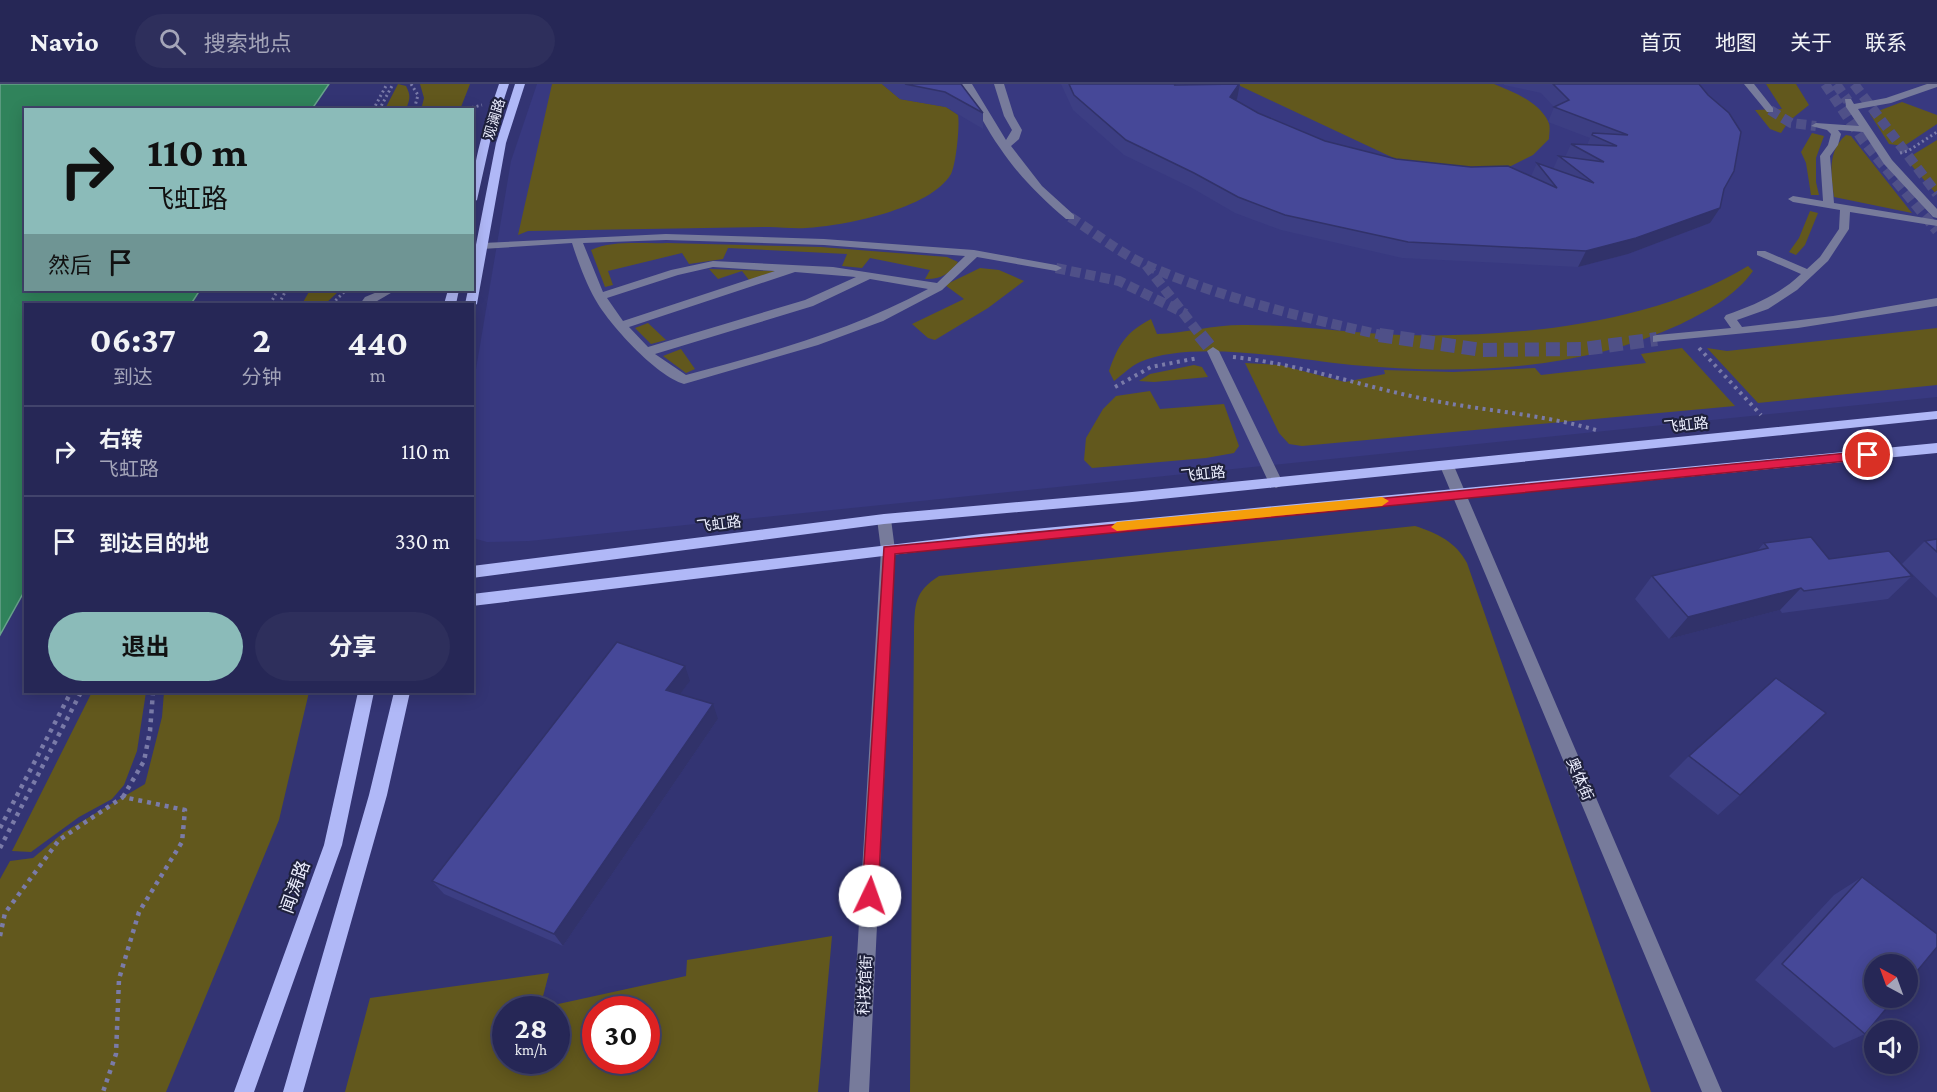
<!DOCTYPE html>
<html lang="zh">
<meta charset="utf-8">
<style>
body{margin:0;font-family:"Crimson Pro","Noto Sans SC",serif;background:#2e2f5c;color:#f1f3f6;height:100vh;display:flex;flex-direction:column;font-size:22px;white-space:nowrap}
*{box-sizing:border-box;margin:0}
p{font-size:20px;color:#a4a5b9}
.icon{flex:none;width:33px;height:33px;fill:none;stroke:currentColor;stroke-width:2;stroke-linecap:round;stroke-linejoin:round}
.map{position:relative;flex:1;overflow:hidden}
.drawer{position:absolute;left:24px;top:219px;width:450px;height:390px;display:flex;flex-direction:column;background:#262756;border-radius:0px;box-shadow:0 3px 15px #0003,0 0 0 2px #42446c}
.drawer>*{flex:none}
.guide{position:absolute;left:24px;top:24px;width:450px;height:183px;border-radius:0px;box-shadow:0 3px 15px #0003,0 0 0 2px #42446c;background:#8bbbb9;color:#111;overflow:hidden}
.needle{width:39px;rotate:319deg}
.controls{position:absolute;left:1864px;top:870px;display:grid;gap:12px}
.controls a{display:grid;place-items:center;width:54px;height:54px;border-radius:50%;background:#262756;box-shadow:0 3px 15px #0003,0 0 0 2px #42446c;font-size:30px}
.speed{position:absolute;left:492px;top:912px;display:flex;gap:12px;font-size:30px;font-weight:700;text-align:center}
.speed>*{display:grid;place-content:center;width:78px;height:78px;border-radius:50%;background:#262756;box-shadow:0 3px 15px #0003,0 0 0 2px #42446c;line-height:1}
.speed small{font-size:15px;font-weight:400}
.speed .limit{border:9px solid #d22;background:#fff;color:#111}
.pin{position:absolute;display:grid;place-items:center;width:51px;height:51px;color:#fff;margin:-26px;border:3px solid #fff;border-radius:50%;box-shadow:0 2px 6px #0007}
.me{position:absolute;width:66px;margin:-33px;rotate:3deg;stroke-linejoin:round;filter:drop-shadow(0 0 4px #0008)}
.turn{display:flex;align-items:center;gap:21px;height:126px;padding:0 24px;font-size:27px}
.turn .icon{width:78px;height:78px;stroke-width:2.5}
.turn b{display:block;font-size:42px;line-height:51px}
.then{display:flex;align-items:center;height:57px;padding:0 24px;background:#0003;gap:12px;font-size:22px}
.eta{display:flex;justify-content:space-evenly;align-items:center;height:102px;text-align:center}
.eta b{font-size:36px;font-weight:700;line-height:42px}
.cta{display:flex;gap:12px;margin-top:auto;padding:12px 24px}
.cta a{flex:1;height:69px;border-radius:36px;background:#8bbbb9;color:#111;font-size:24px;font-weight:700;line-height:69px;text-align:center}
.cta a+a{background:#2e2f5c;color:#f1f3f6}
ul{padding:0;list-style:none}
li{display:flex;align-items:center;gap:18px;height:90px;padding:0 24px;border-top:2px solid #42446c}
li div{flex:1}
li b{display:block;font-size:22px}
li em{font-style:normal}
header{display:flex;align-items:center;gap:36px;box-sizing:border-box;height:84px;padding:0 30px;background:#262756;border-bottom:2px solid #42446c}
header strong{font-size:28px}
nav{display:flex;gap:33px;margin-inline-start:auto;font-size:21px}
.search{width:420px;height:54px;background:#2e2f5c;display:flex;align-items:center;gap:15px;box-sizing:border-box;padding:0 21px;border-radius:33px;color:#a4a5b9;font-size:22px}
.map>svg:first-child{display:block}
.built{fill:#383980}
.green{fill:#62581d;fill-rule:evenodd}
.water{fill:#30835b;stroke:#68a38c;stroke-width:1.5}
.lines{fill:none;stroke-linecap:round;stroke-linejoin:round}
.minor-tunnel-far1{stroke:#4f5088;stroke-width:10;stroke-dasharray:10 5;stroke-linecap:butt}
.minor-tunnel{stroke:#4f5088;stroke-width:14;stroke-dasharray:14 7;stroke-linecap:butt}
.major-tunnel{stroke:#4f5088;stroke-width:10;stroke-dasharray:10 5;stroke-linecap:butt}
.path-far2{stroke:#7a7ba8;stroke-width:3;stroke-dasharray:2 3;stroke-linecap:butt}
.path-far1{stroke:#7a7ba8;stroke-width:4;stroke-dasharray:3 4.5;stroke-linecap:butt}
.path{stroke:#7a7ba8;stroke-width:4.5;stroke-dasharray:4 5;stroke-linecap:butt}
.minor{fill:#777b9b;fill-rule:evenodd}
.major{fill:#b0b8f7;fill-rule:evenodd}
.wall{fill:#3c3e83}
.shaded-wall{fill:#31326a}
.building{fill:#464898;stroke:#31326a;stroke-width:1.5}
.route{fill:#e11d48;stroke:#92132f;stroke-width:1.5}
.slow{fill:#f59e0b}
.labels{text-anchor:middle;stroke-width:4.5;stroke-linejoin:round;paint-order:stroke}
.far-street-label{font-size:14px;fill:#eceefe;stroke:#1f213d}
.street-label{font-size:15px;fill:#eceefe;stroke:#1f213d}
.near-street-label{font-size:18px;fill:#eceefe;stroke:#1f213d}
</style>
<header>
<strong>Navio</strong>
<div class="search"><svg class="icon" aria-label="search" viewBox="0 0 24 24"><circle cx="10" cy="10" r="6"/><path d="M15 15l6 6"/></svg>搜索地点</div>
<nav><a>首页</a><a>地图</a><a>关于</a><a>联系</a></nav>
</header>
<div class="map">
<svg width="1937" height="1008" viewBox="0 0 1937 1008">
<rect width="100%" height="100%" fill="#333473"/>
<path class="built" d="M537,0H1937V313L529,457L487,458L473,454V303L511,77Z"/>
<path class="green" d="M398,0L406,2C411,12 410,15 406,25H385Z
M420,0H470L461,23L454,25L421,26L424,14Z
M552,0H882L900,15L946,23L958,31C960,41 956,81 951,90C931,125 843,142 806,144C794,145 781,143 769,143L528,147L518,151Z
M1236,0H1494C1513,8 1538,17 1548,37C1551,42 1549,50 1549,55L1533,71L1509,83L1432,92Z
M1766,0H1796L1809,21L1789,37L1781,49L1770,45L1755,26L1782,25Z
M1902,18L1937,31V40L1904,62L1889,60L1870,30Z
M1812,49L1824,52L1816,74V98L1819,111H1811L1806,79L1801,68Z
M1846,51L1851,52L1912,129L1834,113C1831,91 1827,67 1846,51Z
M1937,56V111L1906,75Z
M1810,127L1818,129L1805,161L1796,171L1789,168L1799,154Z
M667,159L821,163L947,173L958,178C951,190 938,196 925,195L930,186L870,174L862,184L842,182L847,170L728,164L723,175L689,180L682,169L608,187L613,201L605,203L591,166C612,156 643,160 667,159Z
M1748,182L1753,187C1735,212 1709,226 1681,240C1580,287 1462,291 1352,281C1294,275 1193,255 1140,278C1131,282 1122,291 1114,297L1109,287C1118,261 1126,248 1151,235L1157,250C1187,249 1216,240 1247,241C1298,241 1349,249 1401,251C1512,254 1651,241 1748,182Z
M980,184L999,186L1024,197L988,224L935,256L928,254L912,240L964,215L945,201Z
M709,185L776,187L749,196L742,187L718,195Z
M310,206H340L325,220H302Z
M648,239L666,256L651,260L635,244Z
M1937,244V301L1758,319L1707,264L1727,267Z
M1682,264L1735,322L1302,362L1289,360L1279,349L1245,279L1280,281L1345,298L1385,290L1384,286L1453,288L1535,284L1541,291L1646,279L1641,270Z
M681,265L695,285L686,289L663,272Z
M1194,281L1202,283L1208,293L1154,298L1139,297L1150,290Z
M1150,307L1160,325L1224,320L1239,362L1234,369L1206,374L1092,384L1084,376L1086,354L1103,325L1116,312Z
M1415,442C1437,449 1456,458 1467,479L1651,1008H910L914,548C915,520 914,508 939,492Z
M92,608H146L137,667L124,701L112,715L79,733L31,768L12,767Z
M164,608H309L279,736L166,1008H0V795L10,777L33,774L64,748L145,700L162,633Z
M832,852L818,1008H345L370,914L549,889L540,924L686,892L687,876ZM506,926H556V976H506ZM596,926H646V976H596Z"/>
<path class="water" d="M0,0H329L312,25L26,26V206H200L191,220H26L25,506L0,551Z"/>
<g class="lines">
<path class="minor-tunnel-far1" d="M1836,0L1848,17
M1770,26L1791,39L1816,42
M1070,133C1095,149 1121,170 1148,182C1224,215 1305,234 1386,252
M1146,181L1201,252
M1056,184L1119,197L1186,230"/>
<path class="minor-tunnel" d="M1200,251L1213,267
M1379,251L1482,266L1583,265L1657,255"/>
<path class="major-tunnel" d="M1825,0L1864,58L1937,147
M1854,0L1937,110"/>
<path class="path-far2" d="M411,0L418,11L414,26
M373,26L387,0
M379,26L393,0
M462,26L482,21
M1900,69L1908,67L1937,48
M270,220L278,206
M279,220L286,206
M332,220L346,206"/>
<path class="path-far1" d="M1699,264L1761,331
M1233,273C1300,280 1363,303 1430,316C1485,327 1541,330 1596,346
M1115,303L1151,283L1198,274"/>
<path class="path" d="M123,713L144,677L150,647L153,608
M0,744L71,608
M0,764L81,608
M0,852L5,829L59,756L123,713L185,726L182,758L139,828L119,895L116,970L103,1008"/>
<path class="minor" d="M962,0H972L1006,56L1012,46L1004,32L994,0H1004L1014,32L1022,46L1019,55L1011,62L1042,102L1074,131V135H1066C1042,115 1017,90 1000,64C987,46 974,20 962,0Z
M1744,0H1754L1773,24V28H1767Z
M1927,0H1937V3L1891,19L1858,25L1892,76L1937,125V134L1933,133L1884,80L1863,48L1838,46L1841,50L1838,61L1830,72L1834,119L1937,136V142L1850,128L1849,145L1828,177L1797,206L1768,225L1737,236L1742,243L1833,232L1937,214V222L1798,244L1653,258V252L1657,251L1731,244L1724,234L1726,231C1754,221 1779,211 1801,190L1757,171V167H1765L1807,185L1820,173L1839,145L1840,126L1793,118L1788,115L1793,112L1823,117L1820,72L1828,61L1831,50L1827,46L1811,42L1816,39L1859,42L1846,23L1845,15H1851L1854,20L1886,14Z
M666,150L824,155L974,166L1056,181L1062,184L1056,187L977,173L942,206L883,237L818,261L684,300C656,292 608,239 595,215C586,199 578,178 572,159L482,165L476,162L482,159ZM666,156L824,161L965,172L937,199L833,183L713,177L671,186L603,208L583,159ZM713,183L775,187L623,237L607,214L678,191ZM795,188L856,193L805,216L648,263L629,243ZM870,195L928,205C852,246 769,269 686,291L655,270L813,222Z
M382,206H396L372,220H360L365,213Z
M1213,263L1219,267L1283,399L1281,402L1276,404L1269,399L1207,267Z
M1447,377L1454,382L1722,1008H1702L1440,382Z
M884,430L891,435L895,466L869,1008H849L881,466L877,435Z"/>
<path class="major" d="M499,0H509L490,58L477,116L472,119C472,74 485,42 499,0Z
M515,0H525L506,59L477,220L472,223V220H465L468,206H472V181L496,59Z
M448,206H459L456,220H444Z
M1937,327V335L1132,418L884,440L472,494V482L884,430L1132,408Z
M1937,359V369L982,460L472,522V510L982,450Z
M358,608H374L342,761L254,1008H234L324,761Z
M394,608H410L387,711L303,1008H283L369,711Z"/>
</g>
<path class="wall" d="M882,0H961L983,29V45L946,23L900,15Z
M1061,0H1190V1L1240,0L1236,16L1258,29L1325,57L1396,75L1531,92L1537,79L1553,85L1559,72L1565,73L1571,60L1587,61L1590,54L1548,38L1554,23L1541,9L1504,1V0H1699L1724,105L1710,139L1628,170L1578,183L1402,174L1281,146L1235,129L1192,104L1124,71L1073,26Z
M1937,455V514L1902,480L1925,457Z
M1764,459L1829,475L1912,492L1888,515L1782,529L1780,526L1669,555L1635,515L1652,492L1758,466Z
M690,597L680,610L718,635L563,862L444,810L432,797Z
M1689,672L1740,711L1718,731L1669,692Z
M1862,793L1865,950L1834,964L1755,896L1834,811Z"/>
<path class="shaded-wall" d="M1240,0L1237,15L1227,28L1230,13Z
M1720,124L1710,139L1628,170L1578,183L1586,167Z
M1801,504L1780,526L1669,555L1688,533Z
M685,582L690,597L672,621L666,606Z
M713,620L718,635L563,862L554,850Z"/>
<path class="building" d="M905,0H961L983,29L945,8Z
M1069,0H1176L1174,1L1239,0L1230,13L1258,29L1325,57L1396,75L1471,83L1508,82L1557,104L1537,79L1594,99L1559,72L1604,78L1571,60L1617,62L1592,51L1593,49L1628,51L1554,23L1569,16L1553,0H1699L1708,11L1729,29L1741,48L1734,87L1724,105L1720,124L1636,154L1586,167L1408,158L1285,131L1238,113L1194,89L1126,56L1074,11Z
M1811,453L1829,475L1889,467L1912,492L1804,507L1801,504L1688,533L1652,492L1768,464L1764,459Z
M1937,455V468L1925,457Z
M617,558L685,582L666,606L713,620L554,850L432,797Z
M1776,594L1826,629L1740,711L1689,672Z
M1862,793L1937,850V863L1908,898V880H1875V914H1895L1865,950L1782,880Z"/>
<path class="route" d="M1868,367L1874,371L1868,375L895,470L878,812L876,818L870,820L864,818L862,812L884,463Z"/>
<path class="slow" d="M1382,413L1389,417L1382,422L1117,447L1111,443L1117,438Z"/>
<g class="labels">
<g class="far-street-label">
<text transform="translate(494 35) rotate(-73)" y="5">观澜路</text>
</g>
<g class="street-label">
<text transform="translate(1686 341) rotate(-6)" y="5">飞虹路</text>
<text transform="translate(1203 390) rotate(-6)" y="5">飞虹路</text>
<text transform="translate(719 440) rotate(-7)" y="5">飞虹路</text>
<text transform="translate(1580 695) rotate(67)" y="5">奥体街</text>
<text transform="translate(865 901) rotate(-87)" y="5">科技馆街</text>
</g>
<g class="near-street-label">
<text transform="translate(295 803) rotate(-70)" y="6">闻涛路</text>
</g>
</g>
</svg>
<div class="controls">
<a><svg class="needle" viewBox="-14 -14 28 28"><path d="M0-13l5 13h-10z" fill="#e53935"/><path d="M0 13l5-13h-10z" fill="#a4a5b9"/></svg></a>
<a><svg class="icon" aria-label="sound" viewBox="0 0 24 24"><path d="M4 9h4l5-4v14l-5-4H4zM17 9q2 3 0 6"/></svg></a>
</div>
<div class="speed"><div>28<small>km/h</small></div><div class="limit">30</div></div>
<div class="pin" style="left:1868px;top:371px;background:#d93025"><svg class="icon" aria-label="arrive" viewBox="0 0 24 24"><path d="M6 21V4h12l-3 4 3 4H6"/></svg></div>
<svg class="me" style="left:870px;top:812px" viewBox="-20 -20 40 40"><circle r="19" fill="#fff"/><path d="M0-13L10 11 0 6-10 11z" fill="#e11d48"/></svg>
<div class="guide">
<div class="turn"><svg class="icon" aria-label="right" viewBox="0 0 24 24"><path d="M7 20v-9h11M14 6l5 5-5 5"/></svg><div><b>110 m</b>飞虹路</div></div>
<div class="then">然后<svg class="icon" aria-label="arrive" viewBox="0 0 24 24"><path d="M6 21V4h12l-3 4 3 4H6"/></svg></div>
</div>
<section class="drawer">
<div class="eta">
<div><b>06:37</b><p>到达</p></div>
<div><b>2</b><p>分钟</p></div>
<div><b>440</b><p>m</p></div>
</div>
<ul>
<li><svg class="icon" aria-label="right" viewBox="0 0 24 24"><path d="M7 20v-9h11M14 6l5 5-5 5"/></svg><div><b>右转</b><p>飞虹路</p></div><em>110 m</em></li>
<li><svg class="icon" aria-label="arrive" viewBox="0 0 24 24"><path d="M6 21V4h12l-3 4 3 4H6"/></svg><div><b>到达目的地</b></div><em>330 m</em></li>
</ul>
<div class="cta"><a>退出</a><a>分享</a></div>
</section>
</div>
